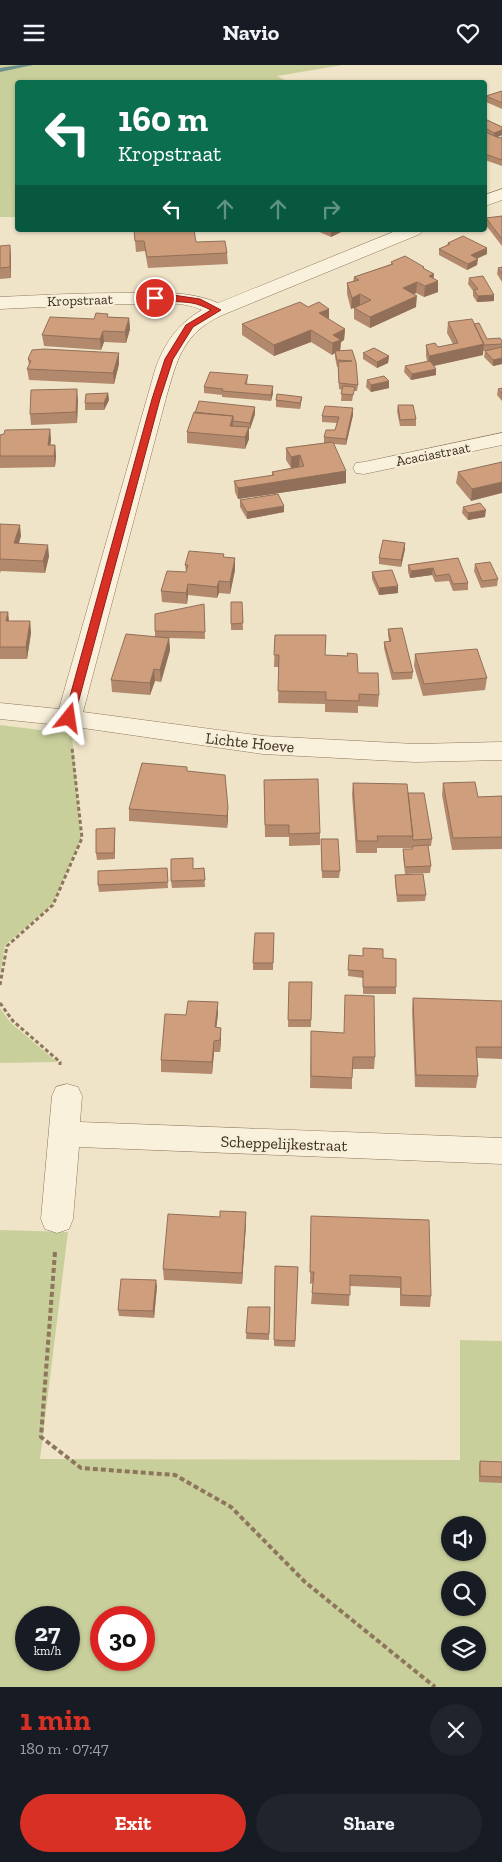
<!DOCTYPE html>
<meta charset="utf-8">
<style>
body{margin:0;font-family:"Zilla Slab",serif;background:#20242c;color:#f1f3f6;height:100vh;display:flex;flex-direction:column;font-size:19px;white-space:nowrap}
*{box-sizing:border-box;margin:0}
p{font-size:16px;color:#9ea1a6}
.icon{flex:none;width:28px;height:28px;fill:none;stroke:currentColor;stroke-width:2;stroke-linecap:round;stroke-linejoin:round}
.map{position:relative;height:1622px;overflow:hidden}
.details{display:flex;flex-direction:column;background:#171b24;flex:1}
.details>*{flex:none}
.guide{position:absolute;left:15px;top:15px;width:472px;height:152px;border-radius:5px;box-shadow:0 1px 4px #0004;background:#0b6e4f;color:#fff;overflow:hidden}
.controls{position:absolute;left:441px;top:1451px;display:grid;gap:10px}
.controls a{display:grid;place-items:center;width:45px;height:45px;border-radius:50%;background:#171b24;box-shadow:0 1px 4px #0004;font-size:25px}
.speed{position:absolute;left:15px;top:1541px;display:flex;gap:10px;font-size:25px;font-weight:700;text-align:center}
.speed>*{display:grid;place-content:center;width:65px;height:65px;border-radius:50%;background:#171b24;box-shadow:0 1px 4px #0004;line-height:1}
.speed small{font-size:12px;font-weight:400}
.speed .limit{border:8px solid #d22;background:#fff;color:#111}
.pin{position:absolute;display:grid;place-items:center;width:42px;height:42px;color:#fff;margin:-21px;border:2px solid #fff;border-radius:50%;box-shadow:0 1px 5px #0007}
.me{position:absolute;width:55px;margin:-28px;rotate:15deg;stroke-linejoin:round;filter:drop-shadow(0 0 4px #0008)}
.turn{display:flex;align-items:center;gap:18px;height:105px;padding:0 20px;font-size:22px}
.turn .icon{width:65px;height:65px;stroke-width:2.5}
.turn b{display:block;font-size:35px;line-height:42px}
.lanes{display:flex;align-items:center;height:48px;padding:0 20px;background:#0003;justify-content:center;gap:25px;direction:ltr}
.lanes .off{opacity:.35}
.round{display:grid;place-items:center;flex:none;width:52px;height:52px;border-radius:26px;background:#20242c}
.headline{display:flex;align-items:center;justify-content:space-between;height:85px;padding:0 20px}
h1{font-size:30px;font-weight:700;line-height:38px;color:#d93025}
.primary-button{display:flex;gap:10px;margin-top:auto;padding:10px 20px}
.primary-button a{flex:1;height:58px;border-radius:30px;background:#d93025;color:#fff;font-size:20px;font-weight:700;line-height:58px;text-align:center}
.primary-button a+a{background:#20242c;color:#f1f3f6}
header{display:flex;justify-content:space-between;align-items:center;height:65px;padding:0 20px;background:#171b24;font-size:22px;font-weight:700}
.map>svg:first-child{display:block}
.green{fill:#c9cf9b;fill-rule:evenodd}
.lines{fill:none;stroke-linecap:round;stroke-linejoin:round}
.stream{fill:#6f938a;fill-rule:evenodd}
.minor-casing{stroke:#8d765c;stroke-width:1}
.path-far1{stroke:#8d765c;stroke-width:3;stroke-dasharray:4 2.5;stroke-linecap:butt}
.path{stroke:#8d765c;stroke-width:4;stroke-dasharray:5 3;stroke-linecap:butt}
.minor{fill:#faf1dc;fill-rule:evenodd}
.wall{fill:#b2896c}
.shaded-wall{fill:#916f58}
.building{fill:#cf9f7d;stroke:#916f58}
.route{fill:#d93025;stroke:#8d1f18}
.labels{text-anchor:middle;stroke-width:4.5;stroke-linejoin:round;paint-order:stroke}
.far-street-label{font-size:14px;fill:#3d2e20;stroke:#f7eed8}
.street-label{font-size:16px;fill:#3d2e20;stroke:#f7eed8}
</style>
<header><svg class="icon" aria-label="menu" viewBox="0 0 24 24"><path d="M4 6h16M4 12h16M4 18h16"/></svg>Navio<svg class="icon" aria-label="heart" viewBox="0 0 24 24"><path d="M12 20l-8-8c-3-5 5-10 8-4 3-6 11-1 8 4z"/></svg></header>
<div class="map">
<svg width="502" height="1622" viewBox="0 0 502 1622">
<rect width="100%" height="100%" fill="#f0e4c8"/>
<path class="green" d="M0,0H343L277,11L289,17H285L18,18L17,152H0Z
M0,660L72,669L81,774L52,840L5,880L0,910Z
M0,943L11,958L57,997L0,998Z
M0,1165L68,1167L40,1394L460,1395V1275L502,1276V1622H0ZM450,1460H478V1488H450ZM450,1515H478V1542H450ZM26,1552H69V1595H26ZM101,1552H144V1595H101ZM450,1570H478V1598H450Z"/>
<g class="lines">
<path class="stream" d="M19,0H33L0,7V3Z"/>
<defs>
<path id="minor" d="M502,124V135L485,141V130Z
M398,165H423L420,169L220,251C182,270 177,295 166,333L83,647L263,671L415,679L502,677V695L415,697L263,689L69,661L0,654V638L59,644L155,305C164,279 177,259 202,245C180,235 154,239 130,239C87,240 43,242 0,244V232C41,230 82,228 123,228C156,228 188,225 218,238Z
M502,368V380L364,409L356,408L353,403L356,398L364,397Z
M67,1019L78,1022L82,1031L80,1057L502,1073V1099L79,1082L73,1154L69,1164L57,1168L45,1164L41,1154L52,1031L56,1022Z"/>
</defs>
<use href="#minor" class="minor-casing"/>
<path class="path-far1" d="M0,920L7,881L53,840L82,773L72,683
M0,938L13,956L60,997V1000"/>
<path class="path" d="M55,1187L41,1372L81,1403L175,1410L231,1442L305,1517L435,1622"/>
<use href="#minor" class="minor"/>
</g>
<path class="wall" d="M502,26V44L486,37V31Z
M485,54L502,62V70L497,72L499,73L502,72V101L485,95Z
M502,151V181L485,159L486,153Z
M134,165L196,177L227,188L228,199L148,203L145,186L136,187Z
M315,165H345L331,172Z
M448,178L487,189L477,194V200L467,205L439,190V184L447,180Z
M0,181L11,191V213L0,214Z
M391,197L424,204L434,209L433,213L438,216V227L424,232L416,228L414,229L416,242L370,263L354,254V243L351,244L347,229V218L353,216L354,212L391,199Z
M502,202V217L497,209L498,203Z
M469,213L494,230V236L477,237L473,231V226L468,219Z
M308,242L329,244V255L345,264L344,275L341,277L340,286L352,285L358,320L357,326H354L352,336H341L342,325L339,324L338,302H337L335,292V288L332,290L311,277L274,291L242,270V259Z
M108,252L129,253L130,264L126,278L104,277L101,285L44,281L42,270L94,254Z
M448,257L474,259L487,274L502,276V299L493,301L484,292L485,286H483V290L434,301L436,304V310L411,315L404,307L405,301L427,296L426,291V280L438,282L453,279L447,268Z
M119,288V299L114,319L29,315L27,304L29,300L28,294Z
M363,288L389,291L388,298L377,303L363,294Z
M248,310L247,320L273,328L271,336L222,332V330L204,328V322Z
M367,315L389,323L371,327L366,322Z
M502,323V336L497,330L498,324Z
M108,328L109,335L104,345H85V338Z
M302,332L300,344L276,342V335Z
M78,335L77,358L31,360L30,349Z
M398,340L416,354V361H400L397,346Z
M255,342V349L250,364H249V374L245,384L187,378V367Z
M353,350L346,380L334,379L346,418L238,434L235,427L234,416L272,411V407L291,403L286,395V383L324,378V372L335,365L337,358L322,357V351Z
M50,364L51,375L50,380H55L56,391L55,402L0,403V370Z
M502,397L471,436L456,418L458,407Z
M240,435L284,447L247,454L240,442Z
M463,442L485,452L468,455L462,448Z
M0,459L21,471L19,478L49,491L45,508L1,506L0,508Z
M405,478V484L401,502L379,499V493Z
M224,492L235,505L230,529L219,528L217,533L188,530L187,539L162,537L161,526L186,507L185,500Z
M458,493L468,518V525L453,526L449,516L435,517L432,510L410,513L408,507V500Z
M475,499L498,514L497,521L481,523L474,506Z
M372,507L398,528L379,530L372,514Z
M231,537H242L243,565H231Z
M204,539L205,574L169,573L170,585L161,617L155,616L150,630L112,627L111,615L155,572V566Z
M0,547H8L9,556H30L31,568L27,594H0Z
M388,564L413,607L412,614L392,615L384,583V577L389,576L388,570Z
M275,570L325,590L358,608L379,630L378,642L358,641V648L325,647V639L278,638L279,602H274Z
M415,589L487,613L485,625L423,631L414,601Z
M225,710L228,755L227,763L129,756V744Z
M264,715L320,768V780L289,781V772H265Z
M353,718L408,728L432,774L431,781H428L431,801L430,808L405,809L403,791V784H412V780V783H377V788H356L352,729Z
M443,718L478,732L502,731V784L452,785L442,730Z
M115,770V794L97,795L96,788Z
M321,774L340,806L339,813H322Z
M167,803L168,823L99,827L98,820Z
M204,803L205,822L172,823L171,816L193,804Z
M395,810L426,830L425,836L397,837L395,816Z
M274,868L273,905H253V898Z
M349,890L383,893L396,922V929H363V913L348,911Z
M289,917H312L311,962H288Z
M413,933L502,936V994L477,993L478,1011L476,1023L415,1022L412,945Z
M218,949L216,962L221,974L220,987H214L212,1009L161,1007V995L186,950Z
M311,966L375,992L374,1004H352V1024L310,1023Z
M311,1151L431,1231L430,1242L400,1241V1223L350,1221L349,1241L311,1239L313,1218L310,1219Z
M246,1158L242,1219L164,1215L163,1204Z
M275,1201L298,1202L295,1282L274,1281Z
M157,1221L154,1253L119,1251L118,1245Z
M248,1242H270L269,1275L246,1274Z
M480,1396L502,1397V1418L479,1417V1402Z"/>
<path class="shaded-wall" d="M502,65V70L494,74V68Z
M331,165H345L331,172Z
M10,180L11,191V213L10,202Z
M487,183V189L470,196L471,190Z
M478,194L477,200L467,205L468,199Z
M434,209L433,218L438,216V227L424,232L425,221L429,211Z
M417,217L416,228L403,234V223Z
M360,229V240L351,244L352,233Z
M494,230V236L477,237L478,231Z
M417,231L416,242L370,263V252Z
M329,244V255L319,248Z
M129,253L130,264L126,278L125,267Z
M345,264L344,275L341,277L340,286H335V288L332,290L333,270Z
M311,265V277L274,291V280Z
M103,266L104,277L101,285L100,274Z
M484,279L483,290L428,302L429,291Z
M119,288V299L114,319L113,308Z
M389,291L388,298L377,303V297Z
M502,293V299L493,301V295Z
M436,304V310L411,315L412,309Z
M389,316V323L371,327V320Z
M273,321V328L271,336V330Z
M77,324L78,335L77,358L76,347Z
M108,328L109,335L104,345V338Z
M302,332L300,344V338Z
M255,342V349L250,364V358Z
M353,343V350L346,380V374Z
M233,351V363L230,372V361Z
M249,362V374L245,384V372Z
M50,364L51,375L49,391L48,380Z
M55,380L56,391L55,402L54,391Z
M300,390L299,402L291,403V392Z
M346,406V418L238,434V423Z
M502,417V428L471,436L472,424Z
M284,441V447L247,454V447Z
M486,445L485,452L468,455V448Z
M20,460L21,471L15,489L14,478Z
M405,478V484L401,502V495Z
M48,480L49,491L45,508L43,496Z
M235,493V505L230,529V517Z
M433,503L432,510L410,513L411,506Z
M219,516V528L217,533V522Z
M188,519V530L187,539L186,528Z
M398,521V528L379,530V523Z
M8,547L9,559L6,556Z
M30,556L31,568L27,594L26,582Z
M169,573L170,585L161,617L160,605Z
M154,604L155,616L150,630V618Z
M228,743V755L227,763V751Z
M218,937V949L215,974V962Z
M221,963V974L220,987V975Z
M214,976V987L212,1009V997Z
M246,1147V1158L242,1219V1208Z
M156,1215L157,1221L154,1253L153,1246Z"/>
<path class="building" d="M502,26V38L486,31Z
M485,54L502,62V65L494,68L485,63Z
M485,67L499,73L502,72V95L485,89Z
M502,151V174L486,153Z
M134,165H194L196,177L225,176L227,188L147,192L144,176H135Z
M463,171L487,183L471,190L478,194L468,199L439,184L450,179L448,178Z
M10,180V202L0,203V181Z
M405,191L424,202L423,203L434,209L429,211L438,216L425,221L417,217L403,223L417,231L370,252L354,243L371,235L360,229L352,233L347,218L359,215L354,212L393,199L391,197Z
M502,202V209L498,203Z
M483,211L494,230L478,231L474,225L478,224L469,213Z
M300,237L308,242L319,237L329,244L319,248L345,264L333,270L341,275L332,278L311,265L274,280L242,259Z
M96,248L108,249L107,252L129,253L125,267L103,266L100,274L42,270L50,252L94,254Z
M472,254L484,279L429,291L426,280L435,278L438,282L458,278L448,257Z
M479,258L487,274L500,273L502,276V279L484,280L474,259Z
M502,282V293L493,295L485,286Z
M374,283L389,291L377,297L363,288Z
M44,284L119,288L113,308L27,304L31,296L28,294L32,285Z
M352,285L356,297L358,320L339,318L338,297L352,296L337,295L335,286Z
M430,296L436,304L412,309L405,301Z
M210,307L248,310L245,319L273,321L271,330L222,326L223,324L204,322Z
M384,311L389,316L371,320L367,315Z
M343,321L355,322L353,330L341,329Z
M502,323V329L498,324Z
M77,324L76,347L30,349L31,325Z
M108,328L104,338H85L86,329Z
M277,329L302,332L300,338L276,335Z
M199,336L255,342L250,358L233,356V351L195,348Z
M398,340H413L416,354L400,355Z
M325,341L353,343L346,374L324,372L326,365H335L339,352L322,351Z
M194,347L233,351L230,361L249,362L245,372L187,367Z
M50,364L48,380H55L54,391H0V370L4,369L5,365Z
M333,377L346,406L238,423L234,416L274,410L272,407L304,401L300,390L291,392L286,383Z
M502,397V417L472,424L458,407Z
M278,429L284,441L247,447L240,435Z
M480,438L486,445L468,448L463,442Z
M0,459L20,460L14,478L48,480L43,496L0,494Z
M383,475L405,478L401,495L379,493Z
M189,486L224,489L223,492L235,493L230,517L219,516L217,522L188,519L186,528L161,526L167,506L186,507L188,500H185Z
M458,493L468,518L453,519L449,509L436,511L433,503L411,506L408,500Z
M490,497L498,514L482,516L475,499Z
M392,505L398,521L379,523L372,507Z
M231,537H242L243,558L231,559Z
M204,539L205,567L155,566V549Z
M0,547H8L6,556H30L26,582H0Z
M402,563L413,607L393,608L384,577L391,576L388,564Z
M126,569L169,573L160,605L154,604L150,618L111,615Z
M275,570H326L325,590L348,591L347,588L357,589L358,608H378L379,630L359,629V636L326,635V627L278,626L279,590H274Z
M477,584L487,613L424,619L415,589Z
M142,698L187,702V706L225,710L228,743L227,751L129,744Z
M318,714L320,768L289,769V760H265L264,715Z
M475,717L478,732L502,731V772L453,773L443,718Z
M353,718L407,719L413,771H377L378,776H357Z
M408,728H424L432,774L413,775Z
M115,763L114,788H96V764Z
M321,774H338L340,806H322Z
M428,780L431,801L405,802L403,784H412L413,781Z
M193,793V804L204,803L205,815L171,816V794Z
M167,803L168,817L98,820V806Z
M423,809L426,830H397L395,810Z
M255,868H274L273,898H253Z
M363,883L383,884V893L396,894V922H363V906L348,905L349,890L363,891Z
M289,917H312L311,955H288Z
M345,930L374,931L375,992H353L352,1013L311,1011V966L344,968Z
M413,933L502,936V982H476L478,1011L416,1010Z
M188,936L218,937L215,962L221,963L220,975L214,976L212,997L161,995L165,949L186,950Z
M220,1146L246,1147L242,1208L163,1204L168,1149L220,1152Z
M311,1151L429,1155L431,1231L401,1230V1212L350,1210V1230L312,1228L314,1207H310Z
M275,1201L298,1202L295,1276L274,1275Z
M121,1214L156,1215L153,1246L118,1245Z
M248,1242H270L269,1269L246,1268Z
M480,1396L502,1397V1412L480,1411Z"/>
<path class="route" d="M173,230L200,234L221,245L193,262L173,294L160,334L74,653L69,656L64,653L152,334L165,294L186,260L211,245C205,242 198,239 192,238C182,236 158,237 151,233L155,231Z"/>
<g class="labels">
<g class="far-street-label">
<text transform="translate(80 235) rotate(-2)" y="5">Kropstraat</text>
<text transform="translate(433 389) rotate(-11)" y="5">Acaciastraat</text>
</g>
<g class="street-label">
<text transform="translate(250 677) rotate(6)" y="6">Lichte Hoeve</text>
<text transform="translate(284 1078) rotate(2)" y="6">Scheppelijkestraat</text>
</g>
</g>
</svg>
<div class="controls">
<a><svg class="icon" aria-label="sound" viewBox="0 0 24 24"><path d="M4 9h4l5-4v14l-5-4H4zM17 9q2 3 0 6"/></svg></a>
<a><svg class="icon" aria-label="search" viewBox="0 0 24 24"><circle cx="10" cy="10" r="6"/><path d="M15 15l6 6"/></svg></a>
<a><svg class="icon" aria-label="layers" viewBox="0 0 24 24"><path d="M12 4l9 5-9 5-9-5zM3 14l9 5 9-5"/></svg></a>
</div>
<div class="speed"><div>27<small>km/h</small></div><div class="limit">30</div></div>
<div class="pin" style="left:155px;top:233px;background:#d93025"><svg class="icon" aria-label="arrive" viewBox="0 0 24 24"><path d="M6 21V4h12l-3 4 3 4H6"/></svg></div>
<svg class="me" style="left:69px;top:653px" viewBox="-20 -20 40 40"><path d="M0-17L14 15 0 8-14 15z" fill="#d93025" stroke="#fff" stroke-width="4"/></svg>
<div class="guide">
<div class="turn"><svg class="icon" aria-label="left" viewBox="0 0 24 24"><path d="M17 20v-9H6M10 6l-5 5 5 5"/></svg><div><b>160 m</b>Kropstraat</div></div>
<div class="lanes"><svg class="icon" aria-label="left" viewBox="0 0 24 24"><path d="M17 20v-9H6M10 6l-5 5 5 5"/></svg><svg class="icon off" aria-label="ahead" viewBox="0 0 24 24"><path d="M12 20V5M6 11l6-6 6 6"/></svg><svg class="icon off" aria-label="ahead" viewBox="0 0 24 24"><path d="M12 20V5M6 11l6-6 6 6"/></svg><svg class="icon off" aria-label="right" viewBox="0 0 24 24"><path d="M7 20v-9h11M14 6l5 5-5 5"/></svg></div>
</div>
</div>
<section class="details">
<div class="headline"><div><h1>1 min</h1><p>180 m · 07:47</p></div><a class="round"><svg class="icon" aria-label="close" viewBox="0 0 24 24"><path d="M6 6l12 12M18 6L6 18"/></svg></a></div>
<div class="primary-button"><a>Exit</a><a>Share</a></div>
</section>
